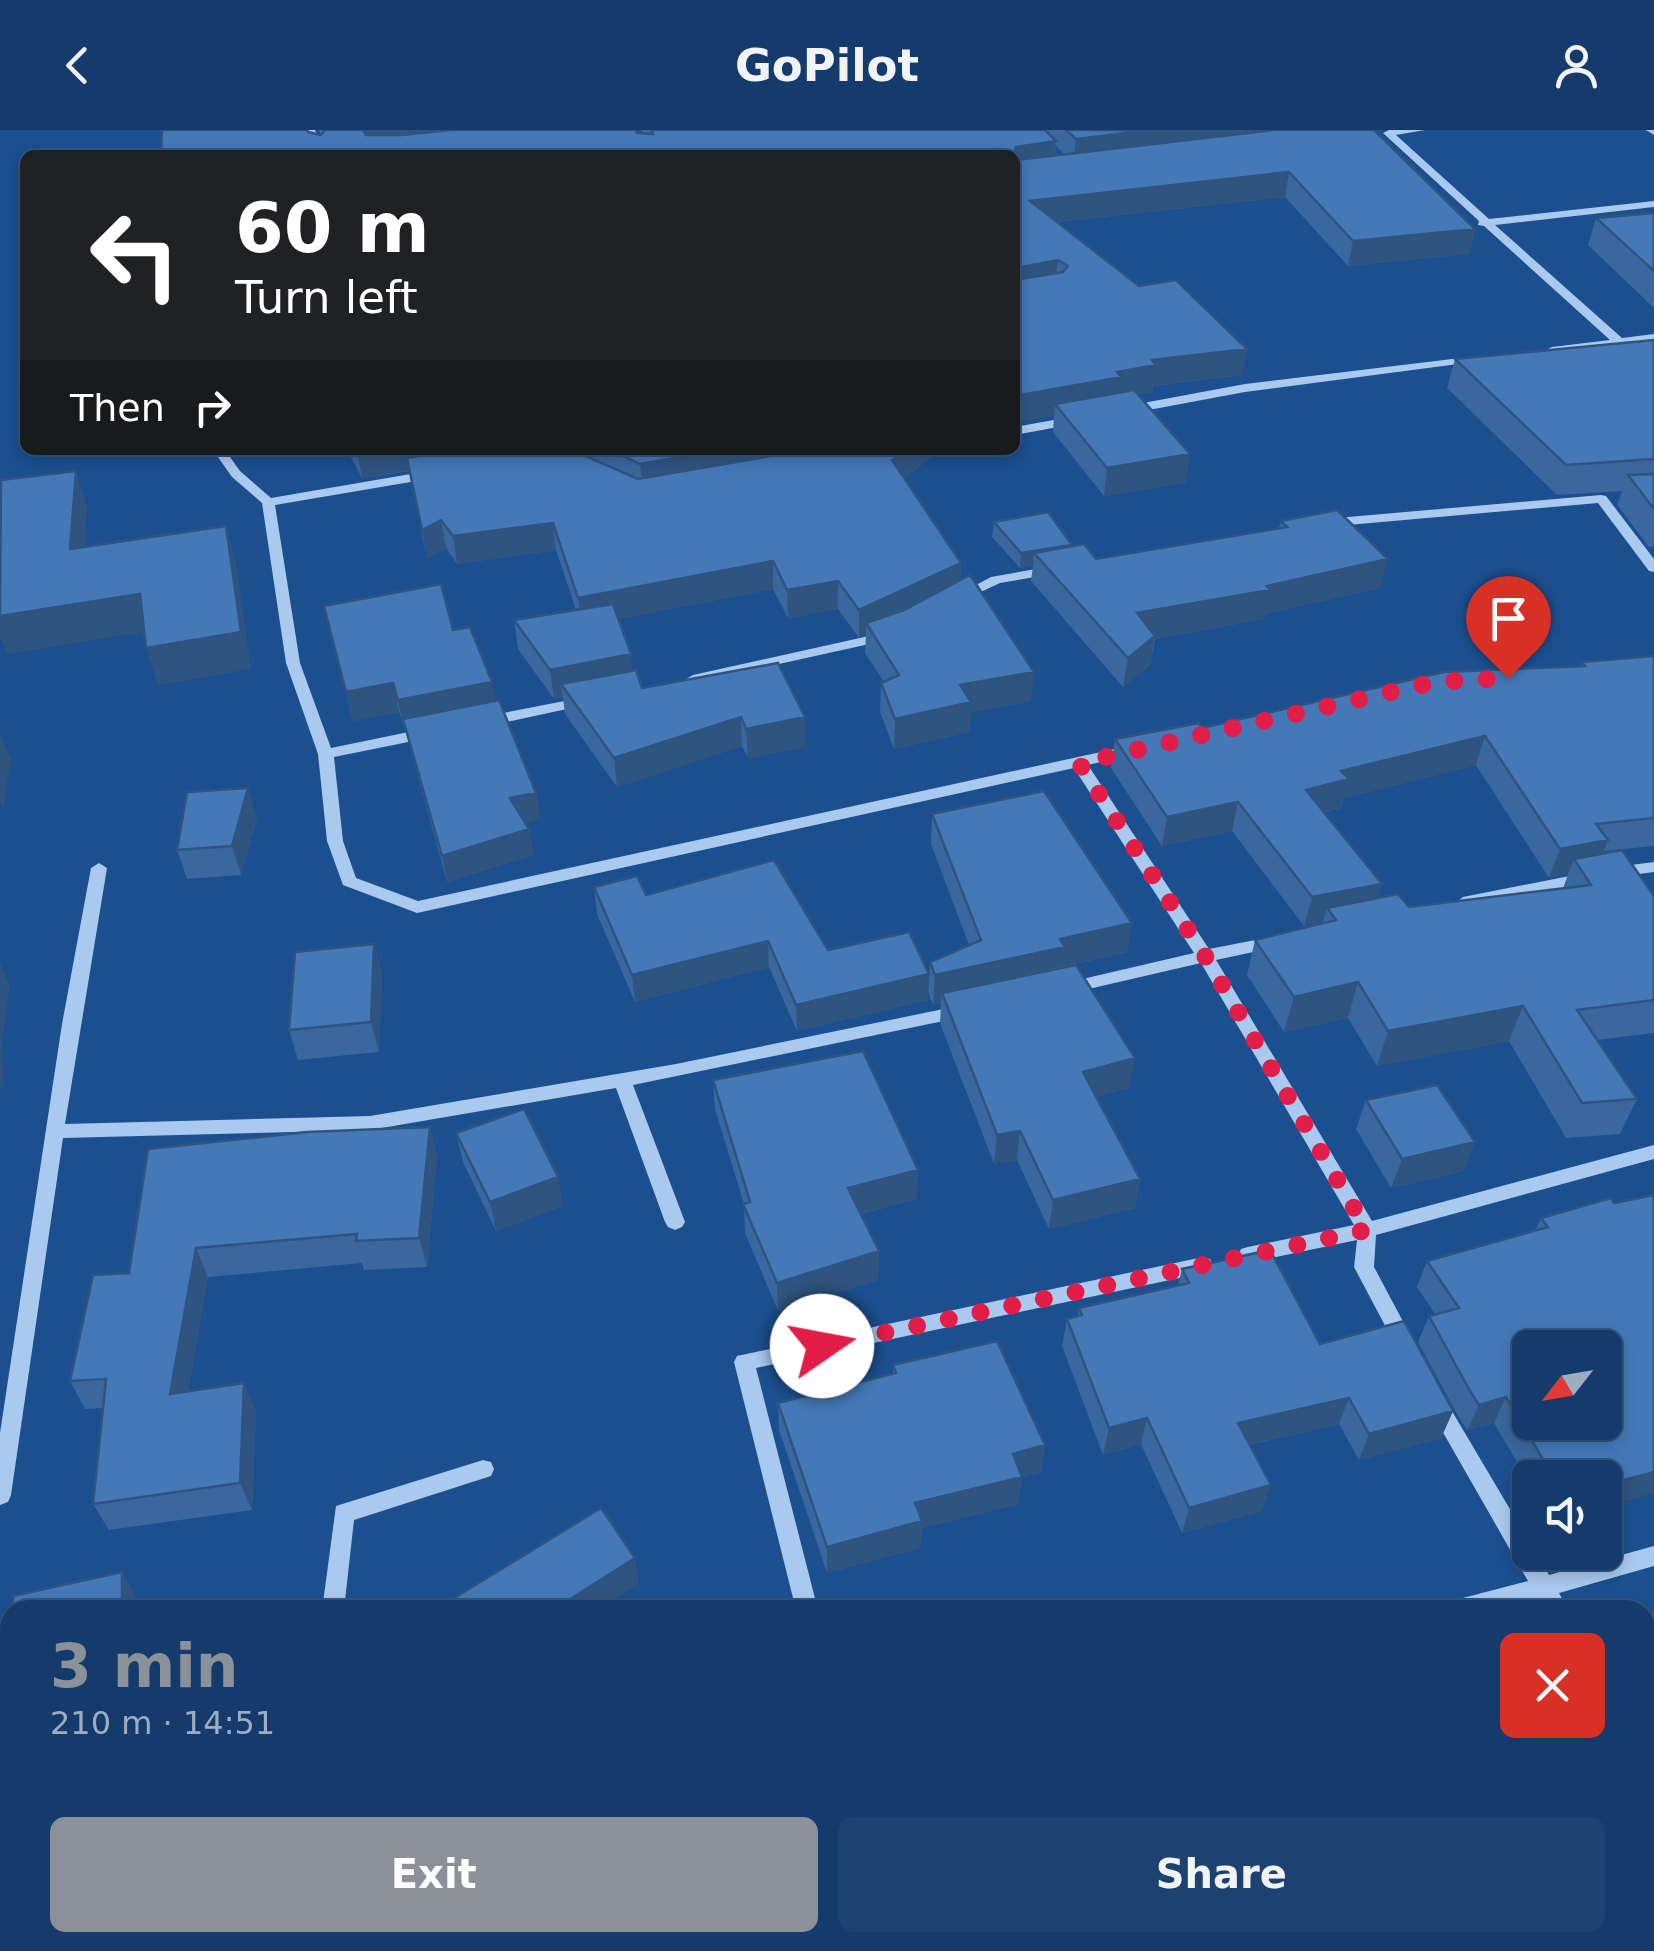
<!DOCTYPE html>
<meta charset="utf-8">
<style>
body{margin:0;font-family:"DejaVu Sans",sans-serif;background:#1d4271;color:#f1f3f6;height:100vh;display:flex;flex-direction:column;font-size:38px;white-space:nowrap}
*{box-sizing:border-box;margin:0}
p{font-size:32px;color:#9dadc1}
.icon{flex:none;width:55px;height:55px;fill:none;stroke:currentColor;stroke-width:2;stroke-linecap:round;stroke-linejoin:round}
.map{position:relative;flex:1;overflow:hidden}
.drawer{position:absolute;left:0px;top:1470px;width:1655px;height:352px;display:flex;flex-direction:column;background:#143b6b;border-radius:30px 30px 0 0;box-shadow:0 5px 15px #0003,0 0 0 2px #33557e}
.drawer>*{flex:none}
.banner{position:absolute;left:20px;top:20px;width:1000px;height:305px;border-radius:15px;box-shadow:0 5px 15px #0003,0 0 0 2px #33557e;background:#202124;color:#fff;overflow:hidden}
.needle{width:65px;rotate:239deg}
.tools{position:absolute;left:1512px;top:1200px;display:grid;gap:20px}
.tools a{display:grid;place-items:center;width:110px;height:110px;border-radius:15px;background:#143b6b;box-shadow:0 5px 15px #0003,0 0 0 2px #33557e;font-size:50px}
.pin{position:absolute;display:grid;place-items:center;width:85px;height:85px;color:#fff;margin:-102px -42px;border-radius:50% 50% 50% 0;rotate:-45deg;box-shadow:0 0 10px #0007}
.pin .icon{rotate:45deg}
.me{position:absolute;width:110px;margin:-55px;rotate:78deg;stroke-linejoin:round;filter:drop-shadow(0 0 8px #0008)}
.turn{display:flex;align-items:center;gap:35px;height:210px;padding:0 50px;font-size:45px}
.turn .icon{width:130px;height:130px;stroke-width:2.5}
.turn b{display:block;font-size:70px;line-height:85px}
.then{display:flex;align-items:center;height:95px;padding:0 50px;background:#0003;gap:20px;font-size:38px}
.round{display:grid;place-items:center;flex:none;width:105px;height:105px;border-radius:15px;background:#1d4271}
.summary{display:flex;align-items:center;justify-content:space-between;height:170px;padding:0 50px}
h1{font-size:60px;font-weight:700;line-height:75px;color:#8c9099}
.cta{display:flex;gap:20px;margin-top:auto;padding:20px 50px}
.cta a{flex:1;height:115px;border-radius:15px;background:#8c9099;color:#fff;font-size:40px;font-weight:700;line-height:115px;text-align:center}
.cta a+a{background:#1d4271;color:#f1f3f6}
header{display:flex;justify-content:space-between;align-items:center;height:130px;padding:0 50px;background:#143b6b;font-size:45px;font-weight:700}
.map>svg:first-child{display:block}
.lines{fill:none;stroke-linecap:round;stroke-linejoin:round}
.minor{fill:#a9c9ee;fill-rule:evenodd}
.wall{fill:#3a679d;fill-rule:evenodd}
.shaded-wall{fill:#305480}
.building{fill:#4478b7;stroke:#305480;stroke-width:2.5;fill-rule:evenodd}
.route{stroke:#e11d48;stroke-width:18;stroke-dasharray:0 32.4}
</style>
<header><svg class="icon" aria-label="back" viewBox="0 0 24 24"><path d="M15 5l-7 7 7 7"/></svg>GoPilot<svg class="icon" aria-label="person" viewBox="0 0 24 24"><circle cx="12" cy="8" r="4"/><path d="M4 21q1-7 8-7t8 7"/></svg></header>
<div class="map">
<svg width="1654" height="1821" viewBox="0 0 1654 1821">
<rect width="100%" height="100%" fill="#1b4f8f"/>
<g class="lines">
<path class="minor" d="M305,0H315L326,25H316Z
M1425,0L1396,5L1489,89L1654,71V77L1495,95L1622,208L1654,204V210L1548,222L1546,220L1552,217L1610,210L1484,96L1478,95L1479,91L1383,3L1389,0Z
M1646,0H1654V5Z
M1477,226L1481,227V231L1245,262L1127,284L1121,280L1127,276L1245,254Z
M1076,286L1080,287V293L1015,305V297Z
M213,320H225L240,341L271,368L434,340L440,344L434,348L275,375L300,533L331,618L428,598L435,603L428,608L334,627L343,711L356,748L418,771L1133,615L1138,617L1140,620L1138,623L1088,635L1209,819L1276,806L1282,808L1284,812L1282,816L1216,830L1372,1091L1654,1015V1029L1376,1105L1374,1137L1415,1214L1412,1220L1405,1222L1398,1220L1354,1137L1357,1110L1248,1133L1241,1131L1238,1125L1241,1119L1248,1117L1354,1095L1201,833L1067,864L1061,862L1058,858L1061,854L1194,823L1074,638L417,783L343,755L327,711L318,624L286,533L262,373L232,347Z
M1601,365L1606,366L1654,429V442L1649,441L1598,373L1325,397L1318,393L1325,389Z
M1053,436L1060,440L1058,443L1000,453L959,472L952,468L991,447Z
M887,502L894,506L892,509L693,553L686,549L693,545Z
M585,567L592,571L590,574L483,597L476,592L483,587Z
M1654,732V742L1615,747L1607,742L1615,737Z
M99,733L107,738L65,994L370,986L676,934L963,875L972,881L963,887L633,955L685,1092L682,1097L675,1100L668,1097L665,1092L616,958L370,1000L63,1008L11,1365L8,1372L0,1375V1303L62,894L91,738Z
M1585,743L1591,744L1593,748L1591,752L1463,779L1455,773L1463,767Z
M1203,1127L1210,1129L1213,1135L1210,1141L1203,1143L756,1238L818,1480H796L734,1232L737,1226Z
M1436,1263L1443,1266L1530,1413V1422H1535L1549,1445L1654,1416V1436L1559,1463L1568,1480H1545L1538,1468L1497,1480H1448L1451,1473L1459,1469L1528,1451L1429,1278L1426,1272L1429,1266Z
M483,1330L491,1332L494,1339L491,1346L354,1390L344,1480H322L336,1376Z
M1645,1607L1654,1612V1645L1645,1640Z
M1654,1746V1770L1645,1772V1748Z
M225,1812H280L277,1821H221Z
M906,1812H931L934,1821H908Z
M1433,1812H1477L1474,1821H1429Z"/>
</g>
<path class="wall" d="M319,0H635L637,3H643L641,0H1374L1475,99L1469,124L1348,136L1285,67L1057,92L1139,156L1247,219L1242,245L1153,256V262L1138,264L1186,352L1104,366L1053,302L1054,286L1015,25H161L308,2L321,5ZM1056,16L1065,25L1055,26Z
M1654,83V178L1588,115L1596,88Z
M1654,210V416L1649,417L1617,375L1622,361L1557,365L1447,258L1455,229Z
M25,242V281L18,261Z
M347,320H941L904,348L961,433L960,451L1031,571L971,582L969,602L894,619L880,582L881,553L884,552L865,523L866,505L859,508L838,479L788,488L773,459L618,489L632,540L642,558L805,587V617L748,628L742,616L617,657L565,584L563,568L554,569L518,519L514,490L576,480L556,420L457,434L446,418L427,428L409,341L362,348Z
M1281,391L1380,458L1265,484L1264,489L1155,509L1150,535L1123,557L1031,451L1033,436L1020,438L992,407L994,392L1072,415V416L1096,429L1279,398Z
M324,476L453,500L495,571L536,663L540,689L525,693L529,699L533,725L447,752L405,599L399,582L353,591Z
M1654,526V716L1603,721L1602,724L1654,766V903L1597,910L1637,969L1620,1004L1566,1008L1509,911L1377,936L1348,888L1284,902L1247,845L1255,810L1323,793L1304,796L1232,701L1162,716L1111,638L1115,609L1202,598L1580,537L1582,532ZM1476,635L1549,748L1568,744L1563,759L1409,777L1378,768L1324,683L1341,678L1344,668Z
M932,684L1127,822L1062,837L1129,958L1096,967L1140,1049L1135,1078L1049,1099L1017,1030L994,1034L940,893L941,873L933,875L928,862L930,832L969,815L931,714Z
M257,688L241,745L187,749L177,720Z
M594,757L646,765L828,820L928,870L797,901L769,837L635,872L597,784Z
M374,814L382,844L379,922L298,930L289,900Z
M713,950L918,1040L916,1069L861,1084L879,1121L878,1150L778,1181L745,1103L744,1074L715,979Z
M1366,970L1464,1041L1391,1058L1356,999Z
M430,997L437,1026L427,1137L364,1140L362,1133L208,1147L188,1261L256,1281L252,1380L109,1400L93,1374L103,1278L85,1279L70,1251L129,1143Z
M456,1003L563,1076L496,1101L463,1032Z
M1611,1068L1605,1348H1530V1354L1494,1293L1467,1300L1458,1286L1418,1212L1429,1186L1435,1184L1417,1157L1427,1131L1535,1101L1541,1088Z
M1182,1139L1320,1214L1453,1281L1441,1308L1359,1330L1339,1294L1249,1315L1262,1381L1182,1403L1141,1314L1103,1325L1062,1216L1067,1189L1078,1186L1079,1178L1178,1155Z
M893,1235L1045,1315L1041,1342L1022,1348L1018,1374L922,1398L920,1418L827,1443L779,1300L778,1273L893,1244Z
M1654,1481V1500L1648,1490Z"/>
<path class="shaded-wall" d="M363,0H563L375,18Z
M1151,0H1344L1073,33L1076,9Z
M1056,11L1054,35L1015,41V25H1014L1016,17Z
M1289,42L1285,67L1028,95L1030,71Z
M1475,99L1469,124L1348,136L1353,111Z
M1058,130L1055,155L1015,163L1016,138Z
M1247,219L1242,245L1153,256V262L1119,267L1055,274L1054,286L1015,293V266L1117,242L1152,230Z
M365,320H529L362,348L357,321Z
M719,320H873L643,361L640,334Z
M906,320H941L892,357V330Z
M1190,324L1186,352L1104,366L1107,338Z
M76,341L87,377L83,455L70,419Z
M441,390L446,418L427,428L422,400Z
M553,393L556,420L457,434L453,406Z
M226,396L236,432L251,539L158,555L146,518Z
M1072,415L1070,429L1034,423L1033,436L1020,438L1021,423Z
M1388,429L1380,458L1265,484L1264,489L1154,509L1150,535L1123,557L1128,528L1137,483Z
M773,431V459L582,496L578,468Z
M961,433L959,461L866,493V505L859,508V480Z
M838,451V479L788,488L787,460Z
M140,464L151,501L7,524L0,506V486Z
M631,524L633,554H561L563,568L554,569L550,540Z
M1034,542L1031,571L971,582L969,602L894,619L895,589L960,555Z
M492,552L497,581L403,589L404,600L398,570Z
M393,553L399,582L353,591L346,562Z
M741,587L742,616L617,657L614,628Z
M805,587V617L748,628L746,599Z
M0,603L11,630L3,678L0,670Z
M1485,606L1476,635L1344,668L1341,678L1299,689L1306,660L1341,641Z
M248,658L257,688L241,745L232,716Z
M536,663L540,689L515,695L510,668Z
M1238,672L1232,701L1162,716L1167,687Z
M529,699L533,725L447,752L442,726Z
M1608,710L1596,739L1574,729L1568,744L1549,748L1560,719Z
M1382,754L1374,783L1327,778L1323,793L1304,796L1312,767Z
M1132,793L1127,822L942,863L941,873L933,875L935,845L1060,809Z
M768,811L769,837L635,872L632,845Z
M374,814L382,844L379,922L371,892Z
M0,833L10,855L2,911L4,957L0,958Z
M929,844L928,870L797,901L796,875Z
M1358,852L1348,888L1284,902L1294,867Z
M1523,876L1509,911L1377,936L1388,901Z
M1135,928L1129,958L1079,972L1083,942Z
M430,997L437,1026L427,1137L419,1108Z
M1020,1001L1017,1030L994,1034L997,1005Z
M1475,1012L1464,1041L1391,1058L1402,1029Z
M918,1040L916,1069L848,1087V1058Z
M558,1047L563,1076L496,1101L490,1072Z
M1140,1049L1135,1078L1049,1099L1053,1070Z
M196,1118L208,1147L183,1292L170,1264Z
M879,1121L878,1150L778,1181L777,1153Z
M244,1253L256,1281L252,1380L240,1353Z
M1506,1267L1494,1293L1467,1300L1479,1275Z
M1349,1268L1339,1294L1230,1319L1238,1293Z
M1453,1281L1441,1308L1359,1330L1369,1304Z
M1147,1288L1141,1314L1103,1325L1109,1298Z
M1045,1315L1041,1342L1022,1348L1018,1374L922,1398L920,1418L827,1443V1417L1013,1324Z
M1654,1342V1363L1605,1376V1355Z
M1271,1355L1262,1381L1182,1403L1189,1378Z
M635,1428L639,1454L598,1480H553Z
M122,1442L137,1468V1480H122Z
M441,1812H448L449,1821H442Z
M1069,1812H1092L1067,1820Z"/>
<path class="building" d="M162,0H307L308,2L321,5L325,0H363L366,5H402L450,0H635L637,3L653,4L651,0H1045L1056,11L1016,17L1014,25H161Z
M1066,0H1151L1076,9Z
M1273,0H1374L1475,99L1353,111L1289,42L1030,71L1139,156L1176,150L1247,219L1152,230L1156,235L1117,242L1122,247L1015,266V150L1063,142L1068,136L1058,130L1016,138L1015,147V28L1017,30Z
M1654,83V141L1596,88Z
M1654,210V329L1566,335L1455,229Z
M25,242V260L18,261Z
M1134,260L1190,324L1107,338L1055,274Z
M456,320H572L638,349L806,320H906L892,330L961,433L859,480L838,451L787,460L773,431L578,468L553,393L453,406L441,390L422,400L407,328Z
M611,320H719L640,334Z
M76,341L70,419L226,396L241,502L146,518L140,464L0,486L1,350Z
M1654,344V379L1628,345Z
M1337,380L1388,429L1267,456L1270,460L1137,483L1155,506L1128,528L1034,423L1084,414L1096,429L1287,397L1281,391Z
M1048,382L1072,415L1021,423L994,392Z
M970,445L1034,542L960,555L971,572L895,589L881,553L899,545L866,493L904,480Z
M441,454L453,500L470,497L492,552L398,570L393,553L346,562L324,476Z
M613,474L631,524L550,540L514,490Z
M1654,526V688L1596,694L1608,710L1560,719L1485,606L1341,641L1349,649L1306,660L1382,754L1312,767L1238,672L1167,687L1115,609L1199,593L1202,598L1444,542L1585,536L1582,532Z
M778,533L805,587L746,599L741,587L614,628L561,554L636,540L642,558Z
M499,570L536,663L510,668L529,699L442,726L403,589Z
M248,658L232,716L177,720L187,662Z
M1044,661L1132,793L1060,809L1065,817L935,845L930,832L981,810L932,684Z
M1622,720L1654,766V870L1577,880L1637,969L1582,973L1523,876L1388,901L1358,852L1294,867L1255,810L1336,790L1327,778L1398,764L1409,777L1591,755L1574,729Z
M774,730L828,820L909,802L929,844L796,875L768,811L632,845L594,757L637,746L646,765Z
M374,814L371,892L289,900L295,822Z
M1076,835L1135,928L1083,942L1140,1049L1053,1070L1020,1001L997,1005L942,863Z
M863,921L918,1040L848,1058L879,1121L777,1153L743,1074L750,1072L713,950Z
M1437,955L1475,1012L1402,1029L1366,970Z
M524,979L558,1047L490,1072L456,1003Z
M430,997L419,1108L356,1111L357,1104L196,1118L170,1264L244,1253L240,1353L93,1374L106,1249L70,1251L93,1145L129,1143L148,1019L307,1002Z
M1654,1065V1342L1605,1355V1348H1554L1506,1267L1479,1275L1470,1261L1429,1186L1459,1178L1427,1131L1548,1097L1541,1088L1611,1068L1614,1073ZM1530,1218H1605V1292H1530Z
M1270,1120L1320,1214L1404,1191L1453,1281L1369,1304L1349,1268L1238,1293L1271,1355L1189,1378L1147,1288L1109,1298L1067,1189L1082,1185L1079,1178L1189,1153L1182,1139Z
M997,1211L1045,1315L1013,1324L1022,1347L915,1373L922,1391L827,1417L778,1273L896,1243L893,1235Z
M601,1378L635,1428L553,1480H440L438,1478Z
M122,1442V1480H13V1466Z
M1515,1470L1521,1480H1485Z
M10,1532V1613L6,1614Z
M353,1812H441L442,1821H354Z
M589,1812H751L754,1821H577L576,1817Z
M1654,1815V1821H1638Z"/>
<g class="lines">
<path class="route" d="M822,1216L1367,1100L1205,826L1079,633L1435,552L1508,548"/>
</g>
</svg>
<div class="tools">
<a><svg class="needle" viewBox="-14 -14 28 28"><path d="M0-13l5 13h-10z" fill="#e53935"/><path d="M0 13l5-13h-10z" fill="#9dadc1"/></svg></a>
<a><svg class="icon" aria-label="sound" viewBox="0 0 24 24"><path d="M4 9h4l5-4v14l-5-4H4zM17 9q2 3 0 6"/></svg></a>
</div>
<div class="pin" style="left:1508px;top:548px;background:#d93025"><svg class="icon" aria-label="arrive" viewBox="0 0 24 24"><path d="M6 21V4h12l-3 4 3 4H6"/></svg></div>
<svg class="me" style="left:822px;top:1216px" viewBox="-20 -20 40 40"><circle r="19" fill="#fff"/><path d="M0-13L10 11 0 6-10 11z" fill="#e11d48"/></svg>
<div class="banner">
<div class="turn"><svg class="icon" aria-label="left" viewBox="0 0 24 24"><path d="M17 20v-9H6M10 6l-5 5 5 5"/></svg><div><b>60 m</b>Turn left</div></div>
<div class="then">Then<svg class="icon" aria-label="right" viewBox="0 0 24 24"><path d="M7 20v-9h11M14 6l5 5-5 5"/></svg></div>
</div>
<section class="drawer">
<div class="summary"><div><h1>3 min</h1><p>210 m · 14:51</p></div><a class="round" style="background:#d93025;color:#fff"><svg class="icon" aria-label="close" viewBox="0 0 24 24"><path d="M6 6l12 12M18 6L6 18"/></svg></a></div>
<div class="cta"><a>Exit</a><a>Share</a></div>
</section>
</div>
